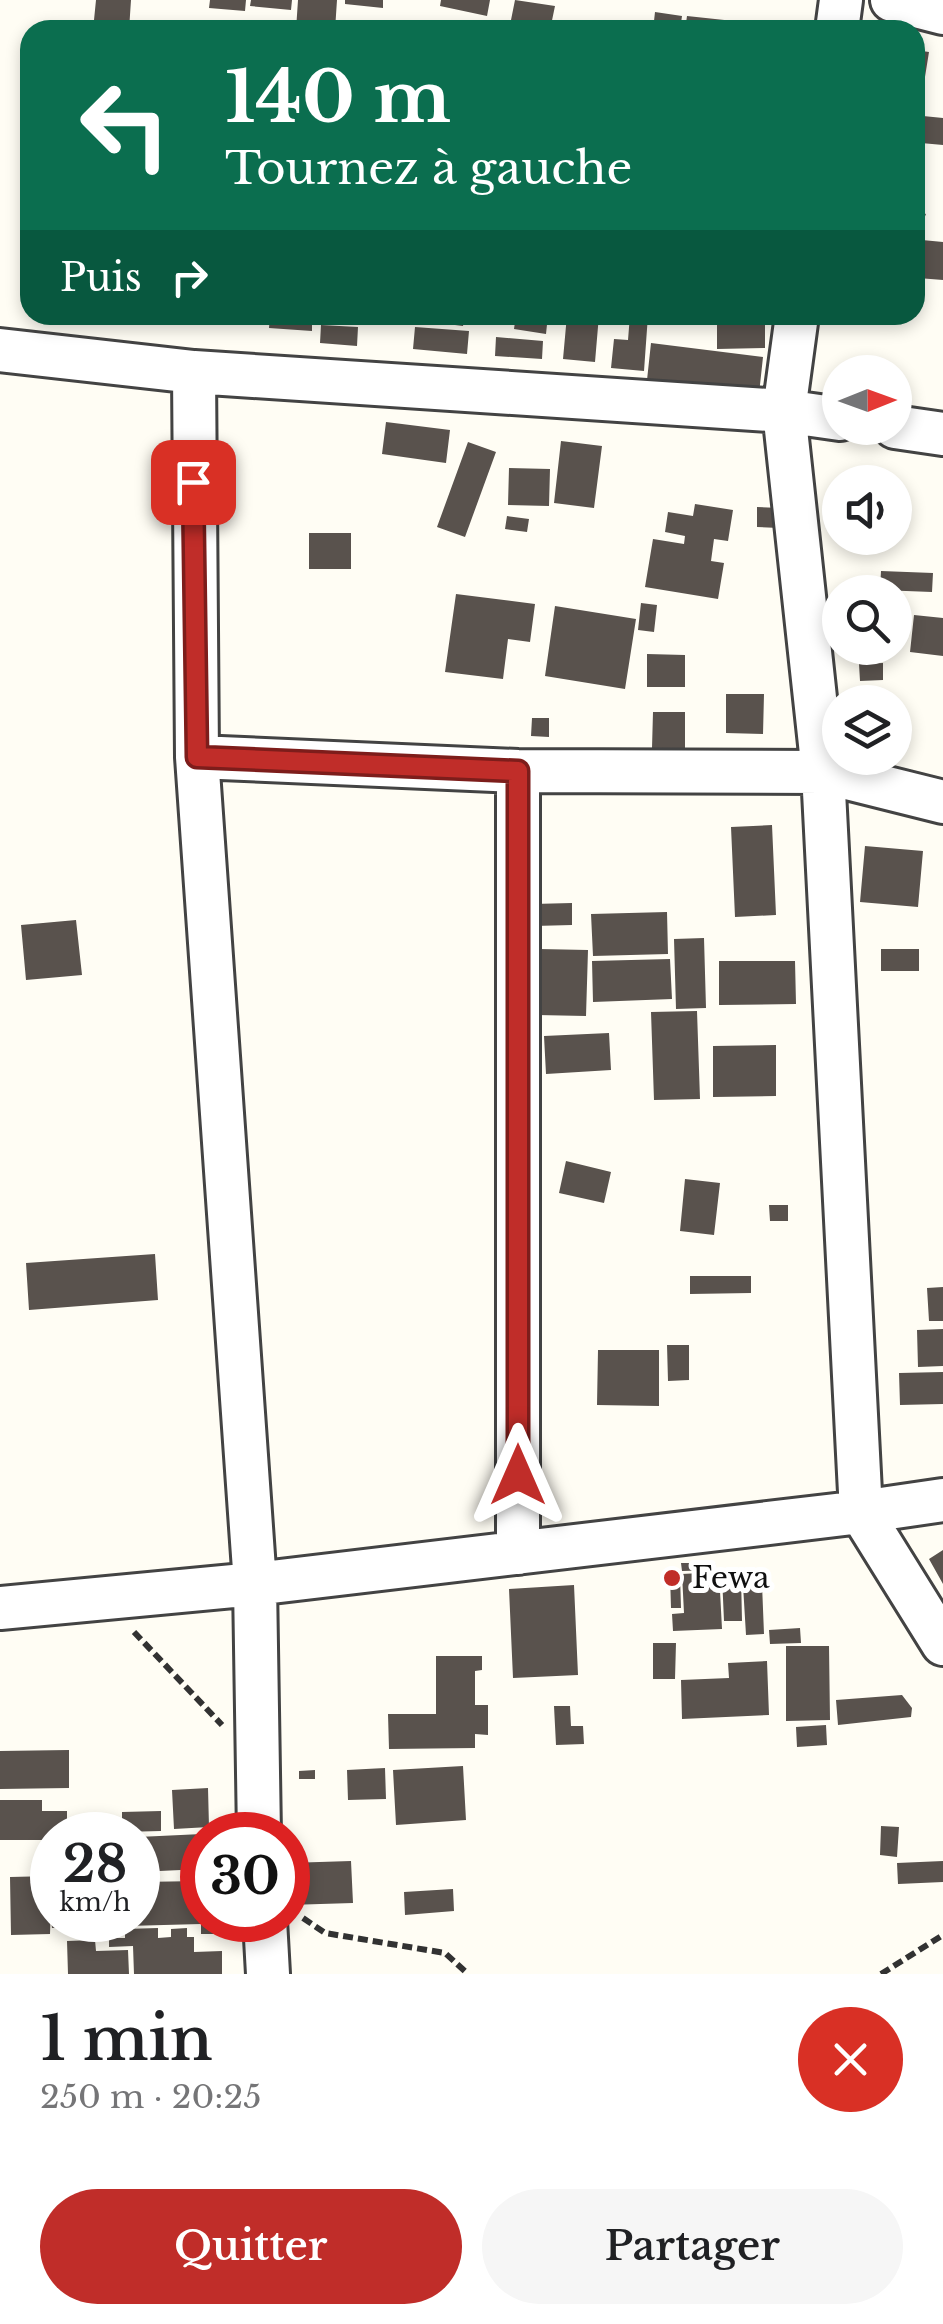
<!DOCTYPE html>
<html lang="fr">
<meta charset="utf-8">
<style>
body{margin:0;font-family:"Libre Baskerville",serif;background:#f6f6f6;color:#202124;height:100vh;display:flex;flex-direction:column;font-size:38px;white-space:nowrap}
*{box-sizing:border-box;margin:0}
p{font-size:32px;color:#757577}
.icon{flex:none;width:55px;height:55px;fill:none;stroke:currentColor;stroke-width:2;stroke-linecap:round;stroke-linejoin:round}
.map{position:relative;height:1974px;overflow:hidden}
.sheet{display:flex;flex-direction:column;background:#fff;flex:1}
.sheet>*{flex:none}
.banner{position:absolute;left:20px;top:20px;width:905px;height:305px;border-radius:30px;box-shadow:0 5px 15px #0003;background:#0b6e4f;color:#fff;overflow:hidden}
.needle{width:65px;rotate:89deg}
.controls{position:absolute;left:822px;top:355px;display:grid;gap:20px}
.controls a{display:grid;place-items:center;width:90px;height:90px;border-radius:50%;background:#fff;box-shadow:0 5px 15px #0003;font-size:50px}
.speed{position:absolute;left:30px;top:1812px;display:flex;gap:20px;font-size:50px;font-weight:700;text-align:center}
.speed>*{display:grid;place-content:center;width:130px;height:130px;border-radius:50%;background:#fff;box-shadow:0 5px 15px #0003;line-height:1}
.speed small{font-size:25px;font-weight:400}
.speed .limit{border:15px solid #d22;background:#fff;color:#111}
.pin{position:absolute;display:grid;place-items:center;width:85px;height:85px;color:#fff;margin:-42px;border-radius:20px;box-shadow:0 5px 15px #0006}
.me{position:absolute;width:110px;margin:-55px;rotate:0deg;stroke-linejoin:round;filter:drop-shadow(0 0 8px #0008)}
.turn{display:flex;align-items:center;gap:35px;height:210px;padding:0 40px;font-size:45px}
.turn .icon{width:130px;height:130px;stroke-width:2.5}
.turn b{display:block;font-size:70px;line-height:85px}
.then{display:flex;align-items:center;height:95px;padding:0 40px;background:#0003;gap:20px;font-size:38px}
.round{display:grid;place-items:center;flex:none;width:105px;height:105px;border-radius:52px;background:#f6f6f6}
.summary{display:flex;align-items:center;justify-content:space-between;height:170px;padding:0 40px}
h1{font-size:60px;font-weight:600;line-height:75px}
.button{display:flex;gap:20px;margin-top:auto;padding:20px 40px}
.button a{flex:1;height:115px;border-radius:60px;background:#c02d29;color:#fff;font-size:40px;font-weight:600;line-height:115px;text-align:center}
.button a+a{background:#f6f6f6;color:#202124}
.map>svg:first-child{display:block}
.building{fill:#59524d}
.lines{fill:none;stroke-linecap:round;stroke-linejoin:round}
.minor-casing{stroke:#434343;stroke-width:48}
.path{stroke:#323232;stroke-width:6;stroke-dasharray:10 5;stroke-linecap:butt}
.minor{stroke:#fff;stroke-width:42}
.route-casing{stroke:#7d1d1b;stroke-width:25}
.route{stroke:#c02d29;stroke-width:18}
.poi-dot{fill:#c02d29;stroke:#fff;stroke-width:4}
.labels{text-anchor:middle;stroke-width:10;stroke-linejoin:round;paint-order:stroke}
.poi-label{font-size:30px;fill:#101010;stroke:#fff;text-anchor:start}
</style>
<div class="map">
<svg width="943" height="1974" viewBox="0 0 943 1974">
<rect width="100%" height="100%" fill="#fffdf4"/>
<path class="building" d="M96,0H131L129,30H93Z
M210,0H246L245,11L209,8Z
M251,0H292L291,10L250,6Z
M298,0H337L335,30H296Z
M345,0H383V8L345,4Z
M441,0H490L487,16L440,6Z
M515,0L555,6L550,30H509Z
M655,12L682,16L680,30H653Z
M687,16L770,25V30H685Z
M915,50L929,52L924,83L915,81Z
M923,116L943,118V145L921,143Z
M915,210L926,214L915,241Z
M922,240L943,242V280L918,278Z
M270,315H312V331L269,328Z
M424,315H465L463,326L423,321Z
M516,315H548L546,334L514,329Z
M567,315H599L595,362L563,359Z
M630,315H648L644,371L611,368L614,339L628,340Z
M717,315H765V348L717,349Z
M321,325L358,327L357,346L320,343Z
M415,327L469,331L467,354L413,349Z
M496,337L543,341L542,359L495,356Z
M651,343L763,357L759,394L647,380Z
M386,422L450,430L446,463L382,454Z
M561,441L602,446L594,508L554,503Z
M468,442L496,452L465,537L437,527Z
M509,468L550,469L549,506L508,505Z
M695,504L733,510L728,541L714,539L711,561L724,563L718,599L645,587L653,539L684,544L685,536L665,532L668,512L693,516Z
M757,507L780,508L779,528L757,527Z
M507,516L529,519L527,532L505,529Z
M309,533H351V569H309Z
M881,571L933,573L932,592L880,590Z
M456,594L535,604L530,642L508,639L503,679L445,672Z
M641,603L657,605L654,632L638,630Z
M555,606L636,619L625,689L545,676Z
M914,615L943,618V656L910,652Z
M647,654L685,655V687H647Z
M883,663V680L860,681L859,664Z
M726,694H764L763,734L726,733Z
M653,712H685V748H652Z
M532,718H549V737L531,736Z
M772,825L776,915L735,917L731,827Z
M865,846L923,851L918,907L860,902Z
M572,903V925L534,926L533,904Z
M667,912L668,954L593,956L591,914Z
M76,920L82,975L26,980L21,925Z
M704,938L706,1008L676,1009L674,939Z
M539,949L588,950L586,1016L537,1015Z
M881,949H919V971H881Z
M670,959L672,999L593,1002L592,961Z
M719,961H795L796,1004L719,1005Z
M697,1011L700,1099L654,1100L651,1012Z
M609,1033L611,1070L546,1074L544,1036Z
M776,1045V1096L713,1097V1046Z
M566,1161L611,1172L604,1203L559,1193Z
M685,1179L720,1183L714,1235L680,1231Z
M769,1205H788V1221H770Z
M155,1254L158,1300L29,1310L26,1263Z
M690,1276H751V1293L690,1294Z
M943,1287V1321H929L927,1288Z
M943,1329V1366L918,1367L917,1330Z
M667,1345H689V1380L668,1381Z
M598,1350H659V1406L597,1405Z
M943,1372V1404L900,1405L899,1373Z
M943,1550V1584L929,1559Z
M681,1563H715L716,1570L682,1571Z
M719,1572L722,1629L673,1631L672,1614L684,1613L682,1574Z
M670,1575H680L681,1608H671Z
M722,1576H741L742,1621H724Z
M762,1584L764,1634L746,1635L743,1585Z
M574,1585L578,1675L513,1678L509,1589Z
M800,1628L801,1643L770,1644L769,1630Z
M653,1643H676L675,1679H653Z
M786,1646H829L830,1720L786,1721Z
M436,1656H482V1670L475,1671V1705H488V1735L475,1734V1748L389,1749L388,1714H436Z
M767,1661L769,1715L682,1719L681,1680L729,1678L728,1663Z
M902,1695L912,1708L911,1717L838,1725L836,1700Z
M554,1706H570L571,1726H583L584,1744L556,1745Z
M826,1725L827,1745L797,1747L796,1727Z
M69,1750V1788L0,1789V1751Z
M463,1766L466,1820L396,1825L393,1770Z
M385,1768L386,1799L348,1800L347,1770Z
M315,1770V1779H299V1771Z
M208,1788L209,1827L174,1829L172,1790Z
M0,1800H42V1811H67V1835H52V1840H0Z
M161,1811V1831L122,1832V1812Z
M881,1826L899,1827L897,1857L880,1855Z
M202,1834V1869L138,1872V1837Z
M351,1861L353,1903L288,1905V1863Z
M943,1861V1882L898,1884L897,1863Z
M52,1876L50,1934L11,1935L10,1877Z
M202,1881V1920H215L216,1934H201V1924L52,1928L51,1920H138V1882Z
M453,1889L454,1911L405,1915L404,1892Z
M158,1928V1938L171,1937V1929L187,1928V1937H194V1952L222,1951V1974H134L133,1946L109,1947V1940H97V1932L115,1931V1938H125V1929Z
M95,1940L96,1951L128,1950L129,1974H68L67,1941Z"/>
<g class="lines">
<defs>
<path id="minor" d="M892,0L943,13
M837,30L841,0
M0,350L194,372L784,411L840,419
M194,372L197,757L255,1584L259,1835
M895,427L943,434
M197,757L518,771L823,772L943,802
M518,771V1553
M943,1500L861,1512L943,1644
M0,1608L255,1584L861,1512L823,772L784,411L797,315
M265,1920L268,1974"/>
</defs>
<use href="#minor" class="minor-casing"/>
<path class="path" d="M134,1632L222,1725
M303,1918L325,1933L445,1953L468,1974
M881,1974L943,1935"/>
<use href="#minor" class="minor"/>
</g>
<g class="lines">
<defs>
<path id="route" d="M193,482L197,757L518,771V1475"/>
</defs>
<use href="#route" class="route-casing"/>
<use href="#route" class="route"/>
</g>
<circle class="poi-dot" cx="672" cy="1578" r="10"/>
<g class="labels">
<g class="poi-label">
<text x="692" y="1588">Fewa</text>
</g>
</g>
</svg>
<div class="controls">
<a><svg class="needle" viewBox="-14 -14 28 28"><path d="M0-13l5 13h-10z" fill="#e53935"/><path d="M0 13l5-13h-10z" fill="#757577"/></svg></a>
<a><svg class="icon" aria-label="sound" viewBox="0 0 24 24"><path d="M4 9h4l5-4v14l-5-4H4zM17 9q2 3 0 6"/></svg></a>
<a><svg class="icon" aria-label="search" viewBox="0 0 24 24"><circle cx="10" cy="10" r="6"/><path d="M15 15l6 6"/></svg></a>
<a><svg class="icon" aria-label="layers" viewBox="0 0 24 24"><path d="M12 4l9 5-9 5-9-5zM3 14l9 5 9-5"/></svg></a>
</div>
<div class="speed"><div>28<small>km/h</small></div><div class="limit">30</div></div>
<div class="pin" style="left:193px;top:482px;background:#d93025"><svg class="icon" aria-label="arrive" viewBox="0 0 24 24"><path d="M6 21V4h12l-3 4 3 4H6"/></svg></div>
<svg class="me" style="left:518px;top:1475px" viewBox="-20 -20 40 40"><path d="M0-17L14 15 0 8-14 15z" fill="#c02d29" stroke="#fff" stroke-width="4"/></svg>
<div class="banner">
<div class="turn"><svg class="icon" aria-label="left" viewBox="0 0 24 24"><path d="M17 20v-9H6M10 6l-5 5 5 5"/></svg><div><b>140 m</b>Tournez à gauche</div></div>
<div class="then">Puis<svg class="icon" aria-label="right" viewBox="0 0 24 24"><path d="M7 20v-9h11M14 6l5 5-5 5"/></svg></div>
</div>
</div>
<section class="sheet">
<div class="summary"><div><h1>1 min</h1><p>250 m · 20:25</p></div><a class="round" style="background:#d93025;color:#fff"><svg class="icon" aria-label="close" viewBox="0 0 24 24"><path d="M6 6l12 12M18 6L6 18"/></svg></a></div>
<div class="button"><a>Quitter</a><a>Partager</a></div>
</section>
